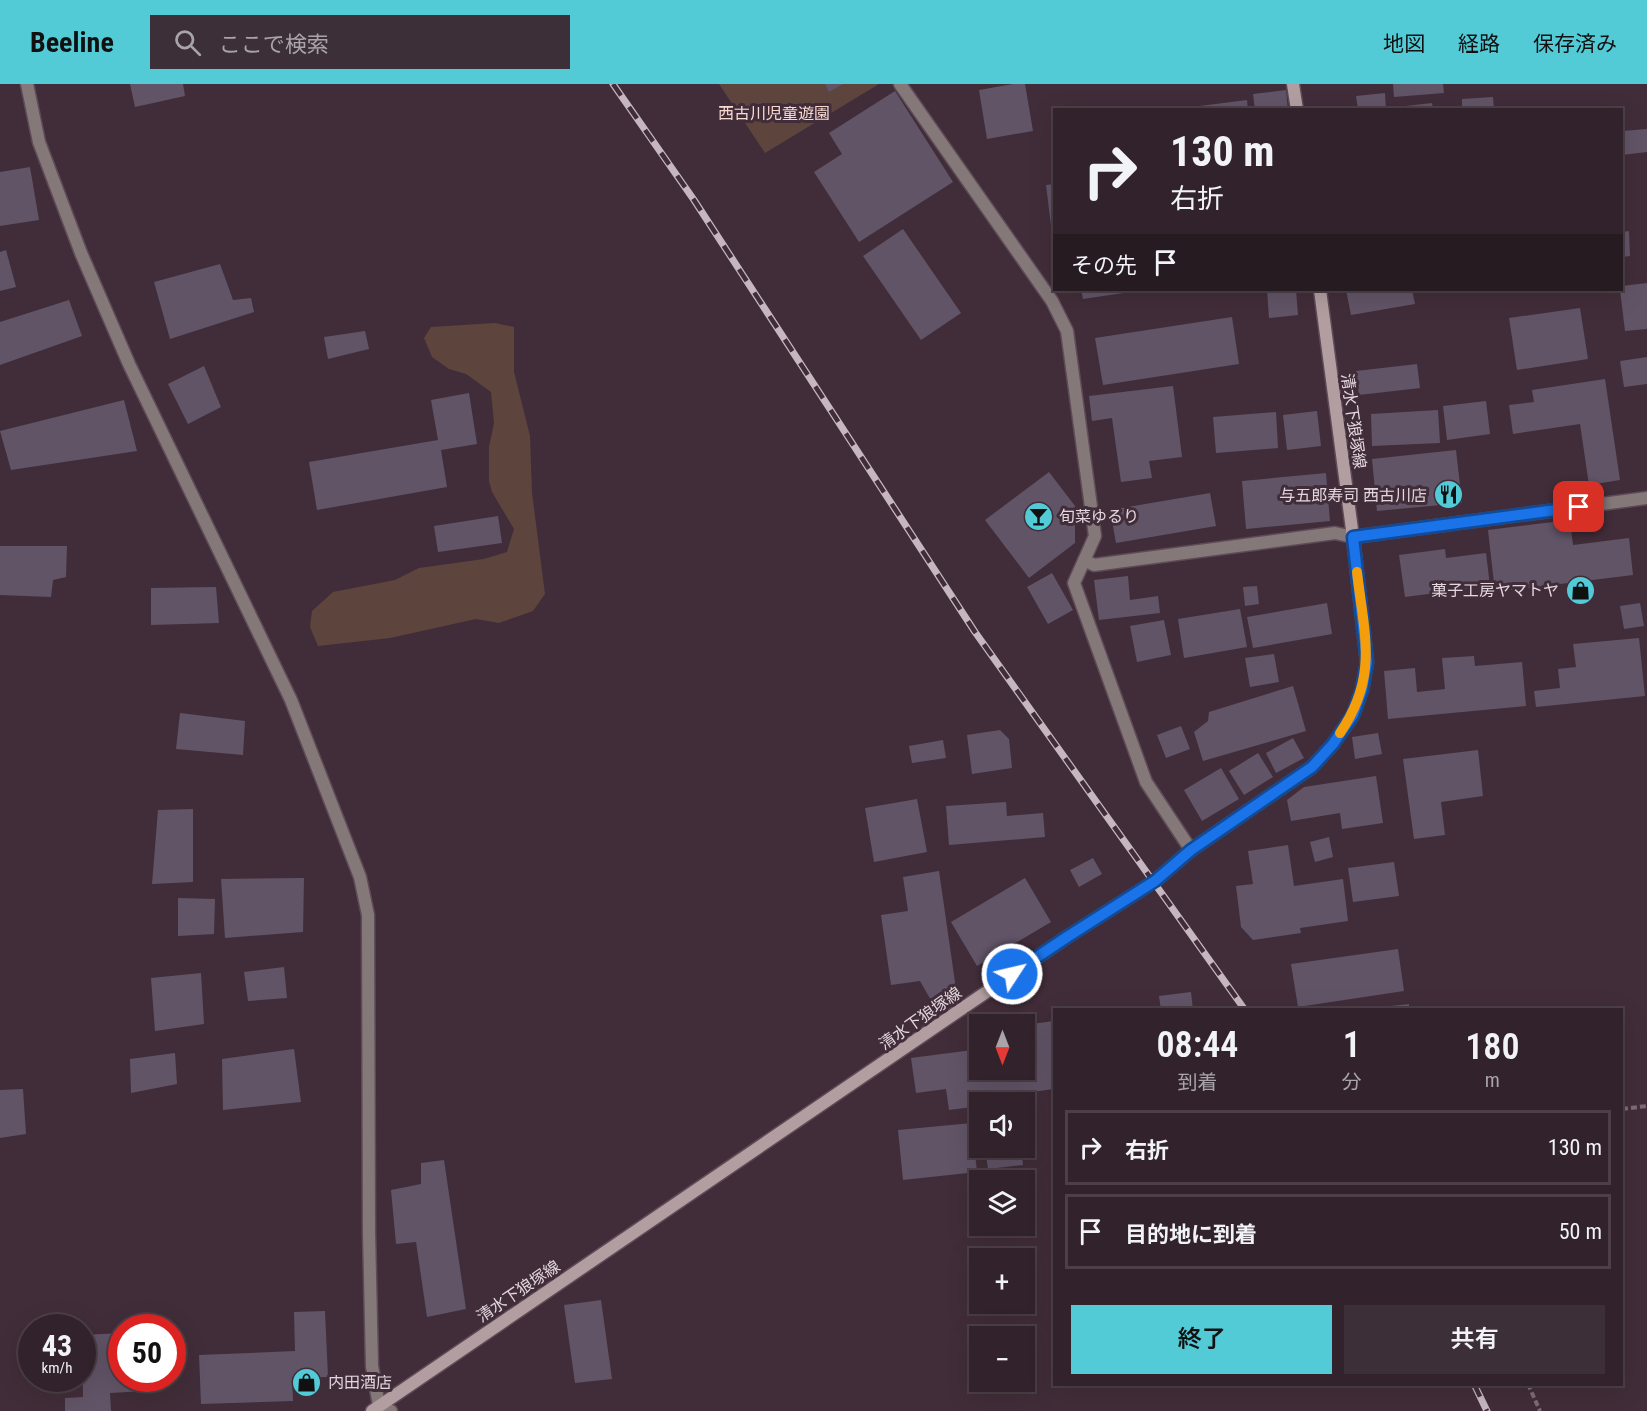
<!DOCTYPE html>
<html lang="ja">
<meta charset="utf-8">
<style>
body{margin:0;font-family:"Roboto Condensed","Noto Sans JP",sans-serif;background:#3d2f37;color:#f1f3f6;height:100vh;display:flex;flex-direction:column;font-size:22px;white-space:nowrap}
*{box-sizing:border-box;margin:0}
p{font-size:20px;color:#a8a4a9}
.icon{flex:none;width:33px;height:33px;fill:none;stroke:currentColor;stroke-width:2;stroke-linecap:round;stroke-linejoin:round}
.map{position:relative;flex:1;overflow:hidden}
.sheet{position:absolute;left:1053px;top:924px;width:570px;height:378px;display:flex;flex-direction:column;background:#31222b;border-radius:0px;box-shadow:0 6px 24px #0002,0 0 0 2px #4c3f47}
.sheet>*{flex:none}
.hud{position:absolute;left:1053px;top:24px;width:570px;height:183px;border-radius:0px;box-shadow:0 6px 24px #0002,0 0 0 2px #4c3f47;background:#31222b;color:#f1f3f6;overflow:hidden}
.needle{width:39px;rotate:180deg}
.fabs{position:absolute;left:969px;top:930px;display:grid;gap:12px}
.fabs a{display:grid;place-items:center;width:66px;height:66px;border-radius:0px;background:#31222b;box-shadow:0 6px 24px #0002,0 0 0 2px #4c3f47;font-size:30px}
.speed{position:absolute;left:18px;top:1230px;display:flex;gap:12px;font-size:30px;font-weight:700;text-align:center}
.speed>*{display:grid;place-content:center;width:78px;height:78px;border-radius:50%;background:#31222b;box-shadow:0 6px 24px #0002,0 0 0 2px #4c3f47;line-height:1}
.speed small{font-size:15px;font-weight:400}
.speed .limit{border:9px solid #d22;background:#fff;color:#111}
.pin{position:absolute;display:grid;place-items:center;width:51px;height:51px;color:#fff;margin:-26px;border-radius:12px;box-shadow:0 3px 9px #0006}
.me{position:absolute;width:66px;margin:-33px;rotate:55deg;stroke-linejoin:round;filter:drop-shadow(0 0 4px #0008)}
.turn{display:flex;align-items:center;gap:21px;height:126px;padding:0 18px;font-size:27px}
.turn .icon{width:78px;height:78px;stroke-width:2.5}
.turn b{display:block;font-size:42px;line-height:51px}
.then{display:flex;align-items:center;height:57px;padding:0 18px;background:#0003;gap:12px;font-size:22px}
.eta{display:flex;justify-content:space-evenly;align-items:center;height:102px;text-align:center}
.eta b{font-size:36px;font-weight:600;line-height:42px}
.cta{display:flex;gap:12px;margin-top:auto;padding:12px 18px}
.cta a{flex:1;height:69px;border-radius:0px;background:#52cbd7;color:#111;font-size:24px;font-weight:600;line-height:69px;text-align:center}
.cta a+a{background:#3d2f37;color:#f1f3f6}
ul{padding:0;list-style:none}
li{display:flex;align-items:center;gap:18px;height:75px;margin:0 12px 9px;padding:0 6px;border:3px solid #4c3f47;border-radius:0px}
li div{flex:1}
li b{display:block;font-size:22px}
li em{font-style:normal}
header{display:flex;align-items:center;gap:36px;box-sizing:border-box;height:84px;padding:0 30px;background:#52cbd7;color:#111}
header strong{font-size:28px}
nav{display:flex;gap:33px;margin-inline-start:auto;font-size:21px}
.search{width:420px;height:54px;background:#3d2f37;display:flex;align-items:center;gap:15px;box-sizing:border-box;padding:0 21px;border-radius:0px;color:#a8a4a9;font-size:22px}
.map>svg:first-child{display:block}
.green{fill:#5d453e}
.building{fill:#615467}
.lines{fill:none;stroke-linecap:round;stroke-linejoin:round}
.minor-casing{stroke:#5e4b57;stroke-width:15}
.tertiary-casing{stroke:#5e4b57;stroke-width:15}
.secondary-casing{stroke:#5e4b57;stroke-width:15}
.path{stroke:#7c6b75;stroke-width:4;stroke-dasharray:6 3;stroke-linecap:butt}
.minor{stroke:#847879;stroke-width:12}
.tertiary{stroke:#847879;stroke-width:12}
.secondary{stroke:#b29ea0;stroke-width:12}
.rail-casing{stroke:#c5b6bf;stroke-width:7}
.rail{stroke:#412d39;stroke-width:4.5;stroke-dasharray:14;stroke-linecap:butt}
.route-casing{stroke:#114b97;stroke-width:15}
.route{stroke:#1a73e8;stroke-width:10}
.slow{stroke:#f59e0b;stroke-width:10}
.labels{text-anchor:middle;stroke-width:6;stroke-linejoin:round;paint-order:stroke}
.park-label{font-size:16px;fill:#f7d9cf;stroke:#412d39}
.street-label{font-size:16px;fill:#e3d6de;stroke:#412d39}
.poi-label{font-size:16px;fill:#e3d6de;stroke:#412d39;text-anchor:end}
</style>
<header>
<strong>Beeline</strong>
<div class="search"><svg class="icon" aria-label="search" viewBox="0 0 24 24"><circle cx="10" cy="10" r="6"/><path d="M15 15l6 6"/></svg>ここで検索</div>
<nav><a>地図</a><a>経路</a><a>保存済み</a></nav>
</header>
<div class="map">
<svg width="1647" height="1327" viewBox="0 0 1647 1327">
<rect width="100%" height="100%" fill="#412d39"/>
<path class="green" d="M719,0H879L765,69Z
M495,239L514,243V288L530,352L532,409L545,510L533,527L499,539L476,535L390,554L318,562L310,543L312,527L333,508L395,496L419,484L484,475L507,468L514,445L492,408L489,397V363L494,339L491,308L466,290L449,285L432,273L424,254L431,243Z"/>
<path class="building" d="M130,0H183L185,12L135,23Z
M825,0H843L829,8Z
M1013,0H1025L1033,47L987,55L979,6Z
M1393,0H1443L1444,9L1394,13Z
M1286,6L1288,26H1255L1253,10Z
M895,7L953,98L859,158L814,88L842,70L829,49Z
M1385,9L1386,26H1358L1356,12Z
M1493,13L1494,26H1462V15Z
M1247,16L1248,26H1184V24Z
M1432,19L1433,26H1388V24Z
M1647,45V68L1622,71V47Z
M30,83L39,136L0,142V88Z
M1054,100V149L1052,150L1046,101Z
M903,145L961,229L921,256L863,172Z
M1629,147L1630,172L1622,173V148Z
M6,166L16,203L0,207V168Z
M220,180L233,216L251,214L254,228L170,255L154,198Z
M1647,199V245L1625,247L1620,206L1622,202Z
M1081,206H1137V207L1083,215Z
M1267,206H1296L1298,231L1269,234Z
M1346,206H1412L1415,220L1351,231Z
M69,216L82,252L0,281V238Z
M1580,224L1588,275L1517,286L1509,234Z
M1232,233L1239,280L1103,301L1095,254Z
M365,247L369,265L328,275L324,253Z
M1647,273V300L1624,303L1620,277Z
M1417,280L1420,304L1359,311L1356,287Z
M204,282L221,323L188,340L168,300Z
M1605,295L1620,396L1589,401L1580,340L1513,350L1509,321L1534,318L1532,306Z
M1173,302L1182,373L1149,377L1152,394L1121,398L1112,334L1092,337L1089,312Z
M469,309L477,360L441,366L447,403L317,426L309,378L438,356L431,316Z
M124,316L137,367L11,386L0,347Z
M1486,317L1490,350L1447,356L1443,322Z
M1438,326L1440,359L1372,362L1371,330Z
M1317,327L1321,362L1287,366L1283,331Z
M1276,328L1278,364L1216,369L1213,333Z
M1456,366L1462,419L1377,427L1372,375Z
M1049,388L1075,422V459L1029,494L985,436Z
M1326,389L1330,437L1246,445L1242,397Z
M1210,409L1216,442L1116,459L1110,426Z
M498,432L502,459L438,468L434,442Z
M1570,436L1573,461L1629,454L1633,491L1495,508L1488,446Z
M0,462H67L66,493L53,496L51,513L0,511Z
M1445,465L1446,474L1486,469L1490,502L1405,513L1399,471Z
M1052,489L1073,526L1048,540L1027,503Z
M1128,492L1130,516L1158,512L1160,529L1099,536L1094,496Z
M1257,502L1259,520L1245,522L1243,503Z
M216,503L219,539L151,541V504Z
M1327,519L1332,550L1253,564L1247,533Z
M1640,519L1644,542L1624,545L1620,522Z
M1240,525L1247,563L1184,574L1178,535Z
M1164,536L1171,571L1137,578L1130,542Z
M1639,554L1645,612L1536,623L1534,607L1560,604L1558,585L1576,583L1573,560Z
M1274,570L1279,598L1250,603L1245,574Z
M1474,572L1475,582L1522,578L1526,622L1388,635L1384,587L1415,584L1417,608L1445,605L1442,574Z
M1293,602L1306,647L1203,677L1194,648L1208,637L1209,628Z
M180,629L245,637L243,671L176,665Z
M1181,642L1190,665L1166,674L1157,651Z
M1000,646L1009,655L1012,684L972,690L967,651Z
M1378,649L1382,670L1355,675L1352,653Z
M1293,654L1304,674L1276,689L1266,669Z
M943,656L946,674L912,679L909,662Z
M1478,666L1483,712L1441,718L1445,751L1414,755L1403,675Z
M1258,669L1273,693L1244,711L1229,687Z
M1221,684L1239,715L1202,737L1184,706Z
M1376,692L1383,739L1342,745L1340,729L1291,737L1287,716L1304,703Z
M917,715L927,768L874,778L865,724Z
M1006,718L1007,732L1043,729L1045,753L949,761L946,722Z
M193,725V798L152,800L158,726Z
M1329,753L1333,773L1315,778L1310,758Z
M1288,761L1294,802L1343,795L1348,837L1300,844L1301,849L1253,856L1241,843L1236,802L1253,800L1248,767Z
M1093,774L1102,790L1079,803L1070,786Z
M1394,778L1399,812L1353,818L1348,784Z
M939,787L956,905L932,918L920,897L891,901L881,831L908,827L903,793Z
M304,794L303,848L225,854L221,795Z
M1025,794L1051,838L977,882L951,838Z
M178,814L215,815L214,850L178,852Z
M1398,865L1404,907L1298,923L1291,880Z
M284,883L287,914L248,917L244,888Z
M201,889L204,940L155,947L151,894Z
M1191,908L1193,926H1161L1159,912Z
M1409,920V926H1373V924Z
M1054,937V1005L1004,1012V1018H980V1022L949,1026L946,1005L916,1009L911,974L980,965V986H1024V941Z
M294,965L301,1018L223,1026L222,975Z
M175,969L177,1000L131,1009L130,975Z
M23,1005L26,1050L0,1054V1006Z
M972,1039L977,1088L903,1096L898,1046Z
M985,1064H1021L1023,1081L988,1085Z
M444,1076L466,1225L427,1233L416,1158L396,1160L391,1106L421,1100V1079Z
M601,1216L612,1295L575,1299L564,1221Z
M325,1227L328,1293L292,1294L293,1317L201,1320L199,1271L295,1267L294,1228Z
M122,1249V1294H163L164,1306L110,1309L111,1327H65V1314L83,1313L82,1251Z"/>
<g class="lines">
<defs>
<path id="minor" d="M27,0L39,58L81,169L129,280L291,616L360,793L368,831L369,1148L372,1282L379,1322L391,1327
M900,0L1052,217L1067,247L1095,452L1074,499L1146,698L1191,766
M1084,476L1094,481L1335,449L1353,453"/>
<path id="tertiary" d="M1353,453L1647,414"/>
<path id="secondary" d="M1293,0L1297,26
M372,1327L1067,853L1155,797L1191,766L1312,683L1333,660L1353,631L1362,606L1367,578L1353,453L1320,206"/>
</defs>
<use href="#minor" class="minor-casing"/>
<use href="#tertiary" class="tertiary-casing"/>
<use href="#secondary" class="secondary-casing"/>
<path class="path" d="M1622,1025L1647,1022
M1528,1300L1540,1327"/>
<use href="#minor" class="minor"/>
<use href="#tertiary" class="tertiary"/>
<use href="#secondary" class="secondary"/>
<defs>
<path id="rail" d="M613,0L694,116L975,548L1245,926
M1474,1300L1487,1327"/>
</defs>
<use href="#rail" class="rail-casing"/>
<use href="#rail" class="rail"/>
</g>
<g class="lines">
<defs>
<path id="route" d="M1012,890L1067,853L1155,797L1191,766L1312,683L1333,660L1353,631L1362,606L1367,578L1353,453L1579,423"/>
</defs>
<use href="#route" class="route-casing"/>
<use href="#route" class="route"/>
<path class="slow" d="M1340,649C1379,592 1364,550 1357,488"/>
</g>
<defs>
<symbol id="restaurant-disc" viewBox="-11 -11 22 22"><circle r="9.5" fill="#52cbd7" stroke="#412d39"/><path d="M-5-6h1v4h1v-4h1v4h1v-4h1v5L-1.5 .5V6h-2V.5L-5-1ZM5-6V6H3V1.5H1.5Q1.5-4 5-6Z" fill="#111"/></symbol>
<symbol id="bar-disc" viewBox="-11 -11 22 22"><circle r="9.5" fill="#52cbd7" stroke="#412d39"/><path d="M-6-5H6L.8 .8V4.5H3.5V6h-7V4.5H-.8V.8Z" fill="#111"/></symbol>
<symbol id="shop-disc" viewBox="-11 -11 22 22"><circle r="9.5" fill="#52cbd7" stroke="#412d39"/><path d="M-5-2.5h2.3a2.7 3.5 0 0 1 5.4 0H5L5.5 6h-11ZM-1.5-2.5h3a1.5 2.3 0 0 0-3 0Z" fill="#111"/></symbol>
</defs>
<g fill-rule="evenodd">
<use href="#restaurant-disc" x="1432" y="394" width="33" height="33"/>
<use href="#bar-disc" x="1022" y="416" width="33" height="33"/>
<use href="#shop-disc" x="1564" y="490" width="33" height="33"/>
<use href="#shop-disc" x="290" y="1282" width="33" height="33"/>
</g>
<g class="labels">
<g class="park-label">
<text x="774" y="35">西古川児童遊園</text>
</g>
<g class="street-label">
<text transform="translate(1354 337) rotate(82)" y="6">清水下狼塚線</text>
<text transform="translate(920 934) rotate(-35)" y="6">清水下狼塚線</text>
<text transform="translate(518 1207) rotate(-34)" y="6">清水下狼塚線</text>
</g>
<g class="poi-label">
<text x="1427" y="417">与五郎寿司 西古川店</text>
<text x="1059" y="438" text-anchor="start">旬菜ゆるり</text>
<text x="1559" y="512">菓子工房ヤマトヤ</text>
<text x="328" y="1304" text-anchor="start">内田酒店</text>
</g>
</g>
</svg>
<div class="fabs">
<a><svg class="needle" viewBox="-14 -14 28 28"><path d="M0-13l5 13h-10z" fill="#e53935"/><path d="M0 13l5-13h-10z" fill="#a8a4a9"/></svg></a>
<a><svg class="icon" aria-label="sound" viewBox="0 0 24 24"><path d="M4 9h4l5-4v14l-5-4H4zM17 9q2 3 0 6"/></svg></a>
<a><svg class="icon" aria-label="layers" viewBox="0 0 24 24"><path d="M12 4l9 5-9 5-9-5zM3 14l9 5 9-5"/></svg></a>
<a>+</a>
<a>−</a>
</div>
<div class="speed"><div>43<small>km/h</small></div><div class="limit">50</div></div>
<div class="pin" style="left:1579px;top:423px;background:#d93025"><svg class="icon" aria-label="arrive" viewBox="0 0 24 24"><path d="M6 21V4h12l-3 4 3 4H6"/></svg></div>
<svg class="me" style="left:1012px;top:890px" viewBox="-20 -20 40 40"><circle r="17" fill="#1a73e8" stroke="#fff" stroke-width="3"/><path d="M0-11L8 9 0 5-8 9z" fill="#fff"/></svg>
<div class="hud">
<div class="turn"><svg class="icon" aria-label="right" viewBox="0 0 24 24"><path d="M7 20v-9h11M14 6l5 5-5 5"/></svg><div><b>130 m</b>右折</div></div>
<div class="then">その先<svg class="icon" aria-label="arrive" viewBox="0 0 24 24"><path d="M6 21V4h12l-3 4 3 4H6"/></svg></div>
</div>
<section class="sheet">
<div class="eta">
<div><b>08:44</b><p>到着</p></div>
<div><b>1</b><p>分</p></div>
<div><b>180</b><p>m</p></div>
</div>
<ul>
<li><svg class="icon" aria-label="right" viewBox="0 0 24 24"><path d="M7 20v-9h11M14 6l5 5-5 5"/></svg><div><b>右折</b></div><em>130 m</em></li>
<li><svg class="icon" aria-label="arrive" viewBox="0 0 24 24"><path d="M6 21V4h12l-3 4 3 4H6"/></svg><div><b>目的地に到着</b></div><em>50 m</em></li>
</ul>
<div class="cta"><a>終了</a><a>共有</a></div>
</section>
</div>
